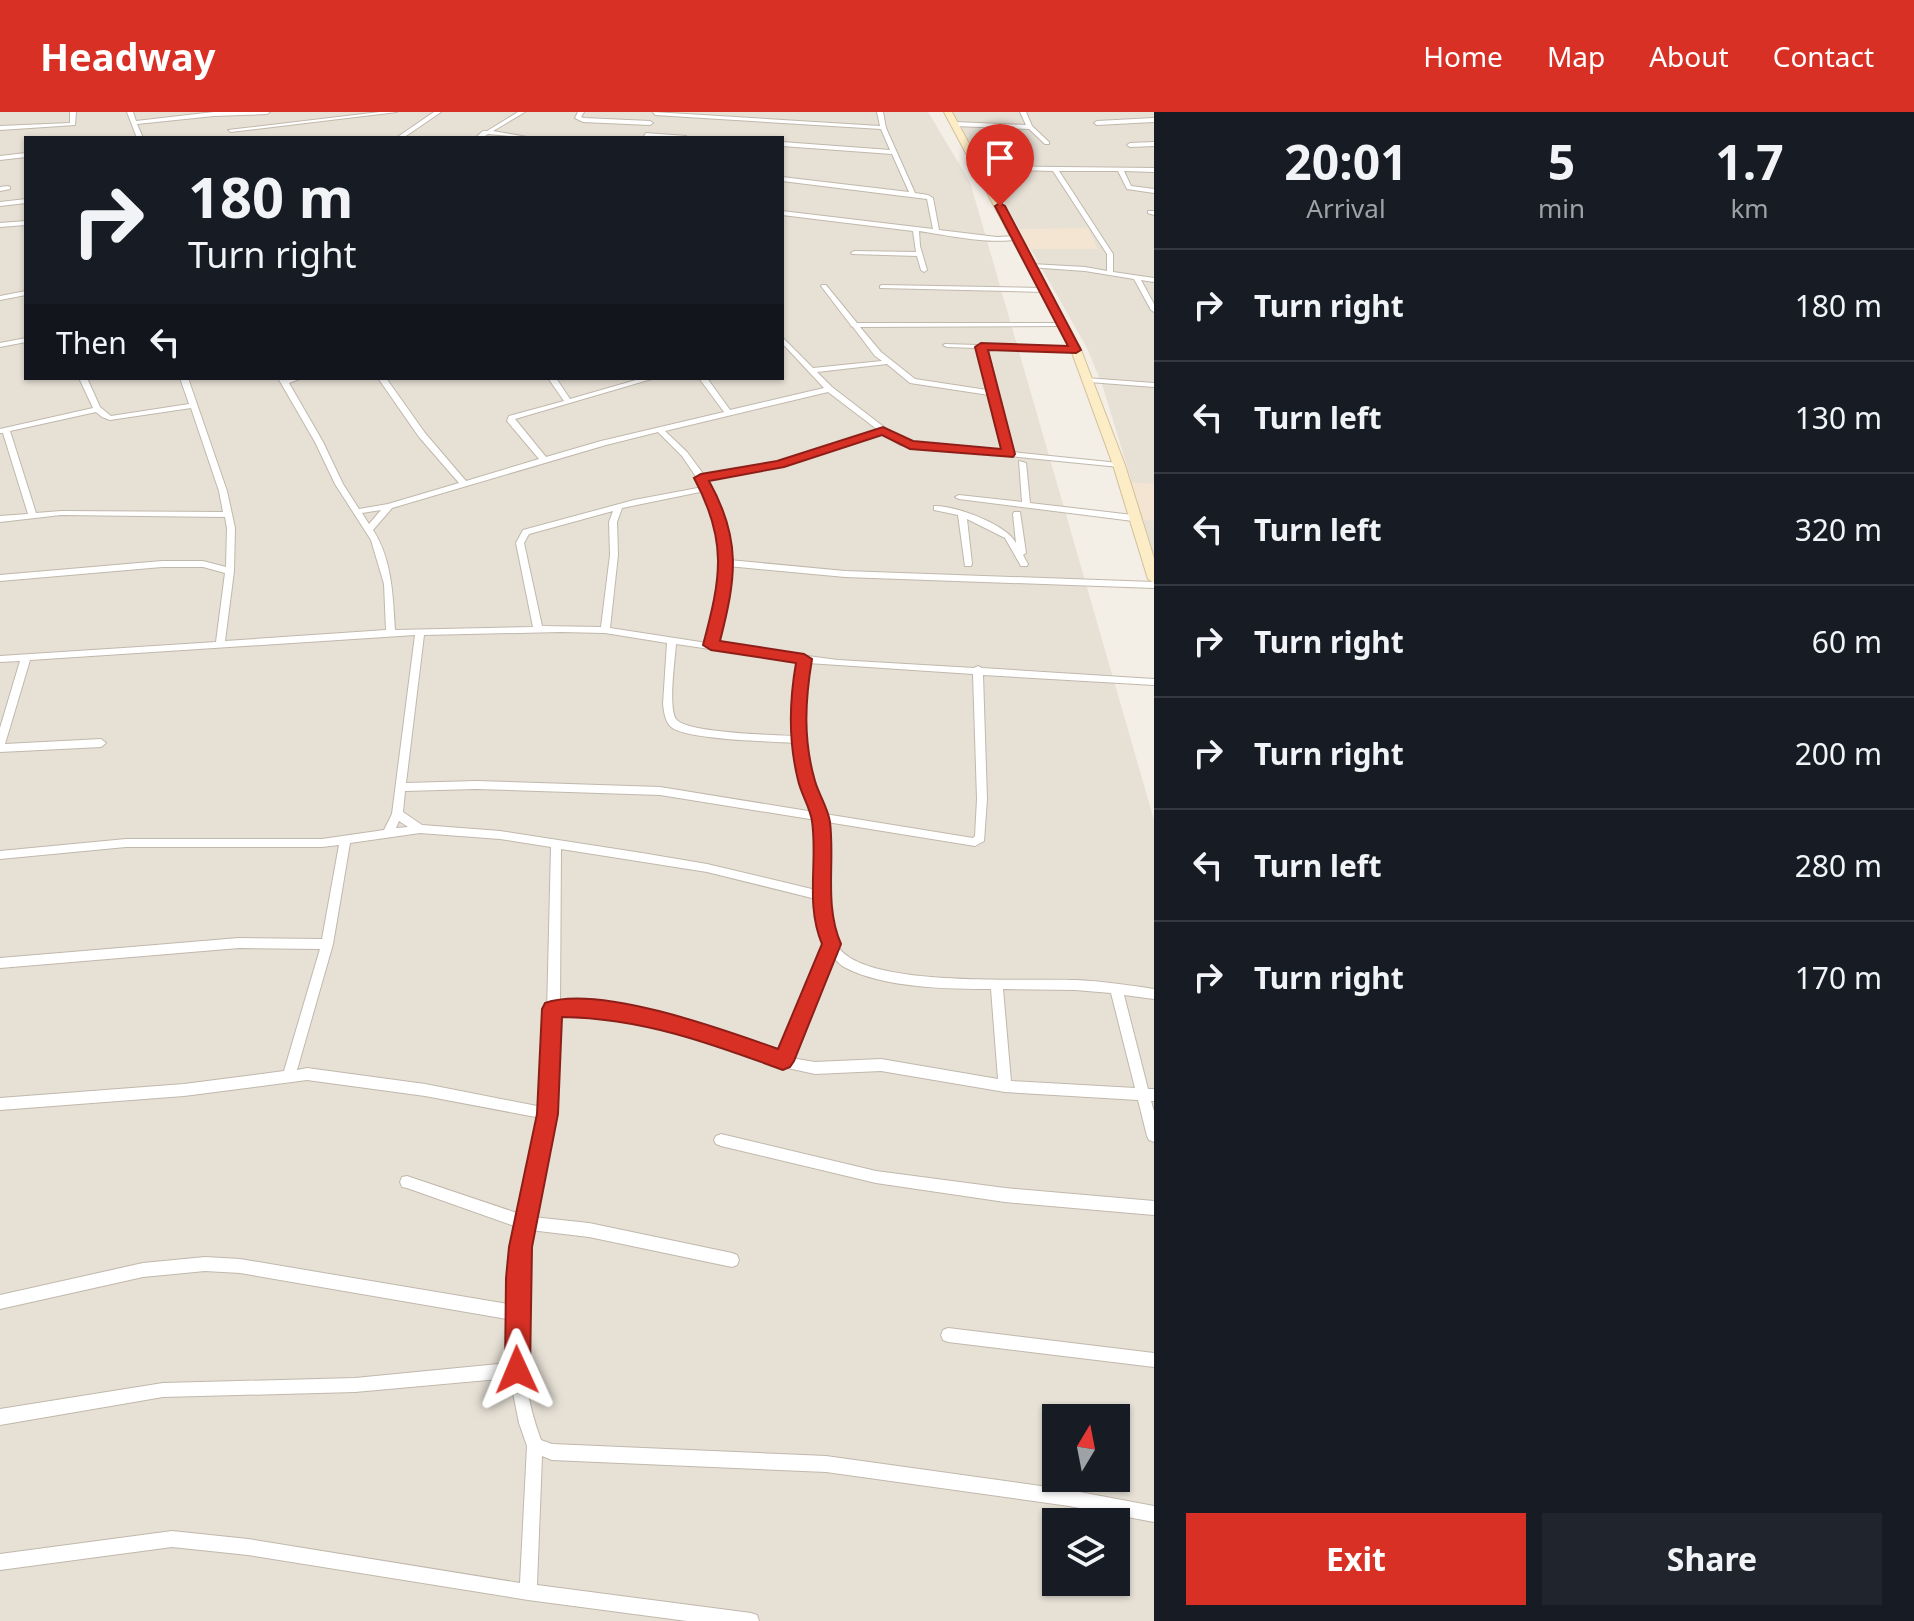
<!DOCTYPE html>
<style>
body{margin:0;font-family:"Noto Sans",sans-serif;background:#20242c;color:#f1f3f6;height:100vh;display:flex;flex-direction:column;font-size:30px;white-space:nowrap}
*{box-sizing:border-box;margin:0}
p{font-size:26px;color:#9ea1a6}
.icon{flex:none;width:44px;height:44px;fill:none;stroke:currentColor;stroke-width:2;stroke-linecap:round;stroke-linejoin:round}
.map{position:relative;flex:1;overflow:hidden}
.sheet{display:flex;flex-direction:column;background:#171b24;width:760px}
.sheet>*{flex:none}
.guide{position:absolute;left:24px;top:24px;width:760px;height:244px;border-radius:0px;box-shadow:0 2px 6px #0004;background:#171b24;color:#f1f3f6;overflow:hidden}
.needle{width:52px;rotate:10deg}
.buttons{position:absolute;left:1042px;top:1292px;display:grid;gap:16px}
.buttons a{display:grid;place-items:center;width:88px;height:88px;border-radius:0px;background:#171b24;box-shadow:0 2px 6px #0004;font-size:40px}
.pin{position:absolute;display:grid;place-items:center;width:68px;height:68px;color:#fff;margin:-82px -34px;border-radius:50% 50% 50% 0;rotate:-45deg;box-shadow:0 0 8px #0007}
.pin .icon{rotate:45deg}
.me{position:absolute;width:88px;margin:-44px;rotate:359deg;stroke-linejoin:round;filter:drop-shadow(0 0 6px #0008)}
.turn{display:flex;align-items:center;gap:28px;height:168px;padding:0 32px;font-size:36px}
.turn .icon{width:104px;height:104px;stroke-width:2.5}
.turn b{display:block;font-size:56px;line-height:68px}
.then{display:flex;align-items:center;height:76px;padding:0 32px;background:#0003;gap:16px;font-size:30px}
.eta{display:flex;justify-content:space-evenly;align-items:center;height:136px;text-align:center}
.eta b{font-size:48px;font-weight:700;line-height:56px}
.cta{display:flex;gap:16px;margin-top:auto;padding:16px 32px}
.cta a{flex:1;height:92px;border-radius:0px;background:#d93025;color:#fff;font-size:32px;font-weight:700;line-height:92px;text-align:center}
.cta a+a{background:#20242c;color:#f1f3f6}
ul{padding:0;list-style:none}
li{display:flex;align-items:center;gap:24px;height:112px;padding:0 32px;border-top:2px solid #363941}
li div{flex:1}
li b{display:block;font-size:30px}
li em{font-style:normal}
header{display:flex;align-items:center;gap:48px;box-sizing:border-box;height:112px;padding:0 40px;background:#d93025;color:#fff}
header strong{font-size:38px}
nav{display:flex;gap:44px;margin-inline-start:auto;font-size:28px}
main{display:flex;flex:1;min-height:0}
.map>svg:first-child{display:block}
.residential{fill:#e6e0d5;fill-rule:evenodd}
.commercial{fill:#f4e4d2}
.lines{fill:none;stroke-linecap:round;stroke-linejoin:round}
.minor-casing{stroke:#c1b8ac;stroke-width:2}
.secondary-casing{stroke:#d1bf98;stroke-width:2}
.minor{fill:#fff;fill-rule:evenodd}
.secondary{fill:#fdedc6;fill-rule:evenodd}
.route{fill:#d93025;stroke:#8d1f18;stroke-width:2}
</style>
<header>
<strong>Headway</strong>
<nav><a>Home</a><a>Map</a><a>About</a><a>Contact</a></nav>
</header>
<main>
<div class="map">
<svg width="1154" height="1509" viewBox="0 0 1154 1509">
<rect width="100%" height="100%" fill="#f3eee6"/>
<path class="residential" d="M0,0H928L970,70L1154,708V1509H0ZM26,26H782V266H26ZM1056,1306H1116V1366H1056ZM1056,1410H1116V1470H1056Z
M953,0H1154V443L1102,272L1087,236Z"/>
<path class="commercial" d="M1088,116L1098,137H1028L1016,117Z
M1129,370L1154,372V409L1138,407Z"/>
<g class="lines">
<defs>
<path id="minor" d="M70,0H76L75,13L0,18V14L70,11Z
M127,0H133L136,9L214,0H270L267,2L214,4L137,12L143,26H137Z
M380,0H397L231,20L228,18Z
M434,0H441L403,26H396Z
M518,0H525L493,19L533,26L488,22L482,26H475L483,19H487Z
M578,0H584L581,5L584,6L650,9L653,11L650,13L583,10L575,6Z
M653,0L880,14L877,0H883L886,16L915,81L928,83L933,86L939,118L997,125L1017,124L1020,126C997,134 945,123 919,119L920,134L927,158L924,160L921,158L917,144L852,142L851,141L854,139L916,140L913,119L782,103V99L933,117L927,87L782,69V65L909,80L892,42L782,34V30L890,38L881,17L655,3Z
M1020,0H1026L1032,14L1049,30V32H1045L1029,17L955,14L952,12L955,10L1026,13Z
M1154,6V10L1097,13L1094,11L1097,9Z
M646,21L686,24L689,26L644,24Z
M1154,30V34L1130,35L1127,33L1130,31Z
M26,41V45L0,48V44Z
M979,54L1154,56V60L1124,59L1131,74L1154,77V81L1127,77L1118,59H1059L1113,142V160L1154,166V170L1141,168L1154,192V200L1151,198L1134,167L1085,159L1029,155L1028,154L1031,152L1085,155L1107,159V142L1053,59L977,57V55Z
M8,74L10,75V77L0,79V75Z
M26,87V91L0,94V90Z
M1148,99H1154V103L1148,101Z
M26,109V113L0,115V111Z
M822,173H826L857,211H1066L1067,212L1064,214L860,215L881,240L915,267L987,278L978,236L947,235L943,233L945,232L1079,236V240H1076L985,237L995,281L1001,289L1012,340L1119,351L1123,353L1119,355L900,333L883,322L783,354L707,367C720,393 729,419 729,448L845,459L1154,470V476L845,465L728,454L723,501L716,532L838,548L974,556L978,554L982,556L1154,567V573L983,563L987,687L984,729L975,734L827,710C829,741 820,811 839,836C868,876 1026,866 1076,868C1102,869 1128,873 1154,877V887L1124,883L1148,977H1154V989H1151L1154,999V1030L1149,1028L1147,1024L1138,988L1005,980L881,959L815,962L783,955L717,929L656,911L592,902H559L554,1002L549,1033L533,1105L589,1111L732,1141L737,1143L739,1148L737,1153L732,1155L589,1125L530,1118C518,1188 516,1261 541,1328L552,1332L826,1344L1069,1378L1154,1394V1410L1069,1394L826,1360L552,1348L542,1344L537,1473L751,1501L757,1503L759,1509H687L528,1488L248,1443L172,1435L0,1458V1442L172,1419L248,1427L520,1471L527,1334L519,1311L510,1266L355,1280L163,1285L0,1313V1297L163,1271L355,1266L509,1251L507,1207L240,1161L205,1159L143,1165L0,1197V1183L143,1151L205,1145L240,1147L508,1192L510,1160L517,1115L407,1076L402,1075L400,1070L402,1065L407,1064L520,1102L536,1033L541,1006L425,984L307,968L184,984L0,998V986L184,972L284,959L320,837L239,836L0,856V846L239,826L322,827L339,733L322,735H126L0,747V739L126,727H322L384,718L392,702L415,523L30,548L5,632L101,627L106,631L101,635L0,640V616L20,549L0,550V544L216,530L225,461L203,455H162L0,469V463L162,449H203L226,455L227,416L225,405L61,403L0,410V404L28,402L3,321H0V317L93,296L79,266H87L100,295L111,304L189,292L180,266H188L227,379L235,416L234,459L225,529L386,518L384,472L371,428L335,372L315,330L278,266H302L289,271L323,330L343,372L359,397L388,392L459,371L419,325L378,266H386L425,321L466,369L539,347L507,309L509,304L564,289L548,266H556L570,287L643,266H655L515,307L546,345L601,329L724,300L699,266H707L730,298L824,276L782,231V225L813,256L882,249L875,244L853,215L851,214L850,212L821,174ZM887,252L910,271L989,283L993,289L1004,339L902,329L832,275L817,260ZM828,280L878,318L779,350L704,363L687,340L665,319ZM191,296L219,379L223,400L61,399L36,401L10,319L96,300L102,305L110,308ZM658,320L682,344L703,375L634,388L523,418L516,431L533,515L395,518C393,484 392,447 373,418L392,396L606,333ZM705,379C729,428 719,480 707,531L610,516L618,443L617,410L622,396ZM381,398L369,412L362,401ZM613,399L609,410L610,443L601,515L542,514L524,431L529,422ZM561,520L605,521L667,531L663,592C664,600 665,609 671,615C687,628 770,629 794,631L801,667L814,700L660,675L476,669L406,671L424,523ZM676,532L799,550L793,592L794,624C774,623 685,621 676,607C668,596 675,547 676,532ZM808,551L973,562L977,687L975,724L973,726L825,702C820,690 814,678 811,666C801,628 800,589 808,551ZM476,677L660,683L816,708V778L707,752L642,741L500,719L422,713L403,700L405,679ZM399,709L408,715L396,716ZM420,721L500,727L551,735L547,900L542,995L425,972L307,956L297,958L333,832L350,731ZM561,737L707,760L816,787L819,813L825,832L780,942C739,926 697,908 654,900C623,895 591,892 560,892ZM832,844C836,848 841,854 846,856C885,876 949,877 991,877L998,967L881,947L815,950L791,946ZM1003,877L1075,878L1111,881L1135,976L1011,969Z
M882,173L1044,176L1047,178L1044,180L880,176V174Z
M26,179V183L0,188V184Z
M26,226V230L0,235V231Z
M1086,266L1154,271V275L1089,270H1086Z
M1019,349L1026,351L1030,391L1133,403L1137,406L1133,409L959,387L955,385L959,383L1022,390Z
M934,394C956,394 1006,412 1016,431L1013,402L1014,400H1020L1026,441L1023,443L1028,452L1027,454H1021L1005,426L967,407L972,452L971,454H965L958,403L934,398Z
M721,1022L876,1059L1005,1076L1154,1089V1103L1005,1090L876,1071L721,1034L716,1032L714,1028L716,1024Z
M948,1216L1154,1241V1255L948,1230L943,1228L941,1223L943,1218Z"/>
<path id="secondary" d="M944,0H952L1081,238L1125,353L1154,446V471L1148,467L1113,353L1071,238Z"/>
</defs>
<use href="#minor" class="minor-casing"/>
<use href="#secondary" class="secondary-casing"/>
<use href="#minor" class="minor"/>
<use href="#secondary" class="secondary"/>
</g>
<path class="route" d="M1000,91L1005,94L1081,238L1076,241L988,238L1015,342L1013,345L910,337L882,323L784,355L709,369C742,428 736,466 720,529L804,542L812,547C805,589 803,628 815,669C819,683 828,696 830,710C835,751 824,793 841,832L794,949L790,955L783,958C710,931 641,906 562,905L558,1002L532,1135L530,1258L526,1267L517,1270L509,1267L505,1258L506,1166L509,1135L537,1002L542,897L545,891C598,872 725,918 778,937L822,832C805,792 818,750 812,709C810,695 801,682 798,668C788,628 789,591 796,551L711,538L703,533C721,466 728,429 694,366L701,362L777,349L883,315L913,329L1001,337L975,235L981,231L1068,234L995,94Z"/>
</svg>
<div class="buttons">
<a><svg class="needle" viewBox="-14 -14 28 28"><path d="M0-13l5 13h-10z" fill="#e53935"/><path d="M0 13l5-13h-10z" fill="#9ea1a6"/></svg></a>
<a><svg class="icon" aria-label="layers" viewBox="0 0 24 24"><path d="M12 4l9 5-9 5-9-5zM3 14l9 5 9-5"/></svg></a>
</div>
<div class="pin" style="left:1000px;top:94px;background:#d93025"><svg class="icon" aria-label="arrive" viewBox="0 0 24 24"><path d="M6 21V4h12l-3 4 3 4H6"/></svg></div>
<svg class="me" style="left:517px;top:1258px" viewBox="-20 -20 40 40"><path d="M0-17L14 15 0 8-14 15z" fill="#d93025" stroke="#fff" stroke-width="4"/></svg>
<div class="guide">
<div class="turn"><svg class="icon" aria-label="right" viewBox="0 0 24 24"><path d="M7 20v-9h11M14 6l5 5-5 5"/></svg><div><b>180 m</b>Turn right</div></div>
<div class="then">Then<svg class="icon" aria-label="left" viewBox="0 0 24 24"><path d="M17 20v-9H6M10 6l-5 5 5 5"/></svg></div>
</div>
</div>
<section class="sheet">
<div class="eta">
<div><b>20:01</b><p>Arrival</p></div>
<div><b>5</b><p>min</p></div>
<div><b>1.7</b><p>km</p></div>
</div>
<ul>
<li><svg class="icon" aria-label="right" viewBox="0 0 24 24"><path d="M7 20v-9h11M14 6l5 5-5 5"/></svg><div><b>Turn right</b></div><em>180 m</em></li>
<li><svg class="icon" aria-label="left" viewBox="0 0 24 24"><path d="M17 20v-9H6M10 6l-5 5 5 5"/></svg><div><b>Turn left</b></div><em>130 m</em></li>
<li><svg class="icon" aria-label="left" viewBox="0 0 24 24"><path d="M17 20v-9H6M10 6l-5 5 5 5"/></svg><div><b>Turn left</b></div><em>320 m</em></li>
<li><svg class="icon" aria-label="right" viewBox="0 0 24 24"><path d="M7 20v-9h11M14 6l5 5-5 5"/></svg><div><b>Turn right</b></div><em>60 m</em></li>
<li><svg class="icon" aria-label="right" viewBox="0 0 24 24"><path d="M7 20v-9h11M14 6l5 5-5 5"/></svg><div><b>Turn right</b></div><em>200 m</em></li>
<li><svg class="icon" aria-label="left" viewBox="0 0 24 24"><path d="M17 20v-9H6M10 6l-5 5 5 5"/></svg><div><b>Turn left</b></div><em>280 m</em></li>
<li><svg class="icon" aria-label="right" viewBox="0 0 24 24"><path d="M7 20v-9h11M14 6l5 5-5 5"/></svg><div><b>Turn right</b></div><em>170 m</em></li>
</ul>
<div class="cta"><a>Exit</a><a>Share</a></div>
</section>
</main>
